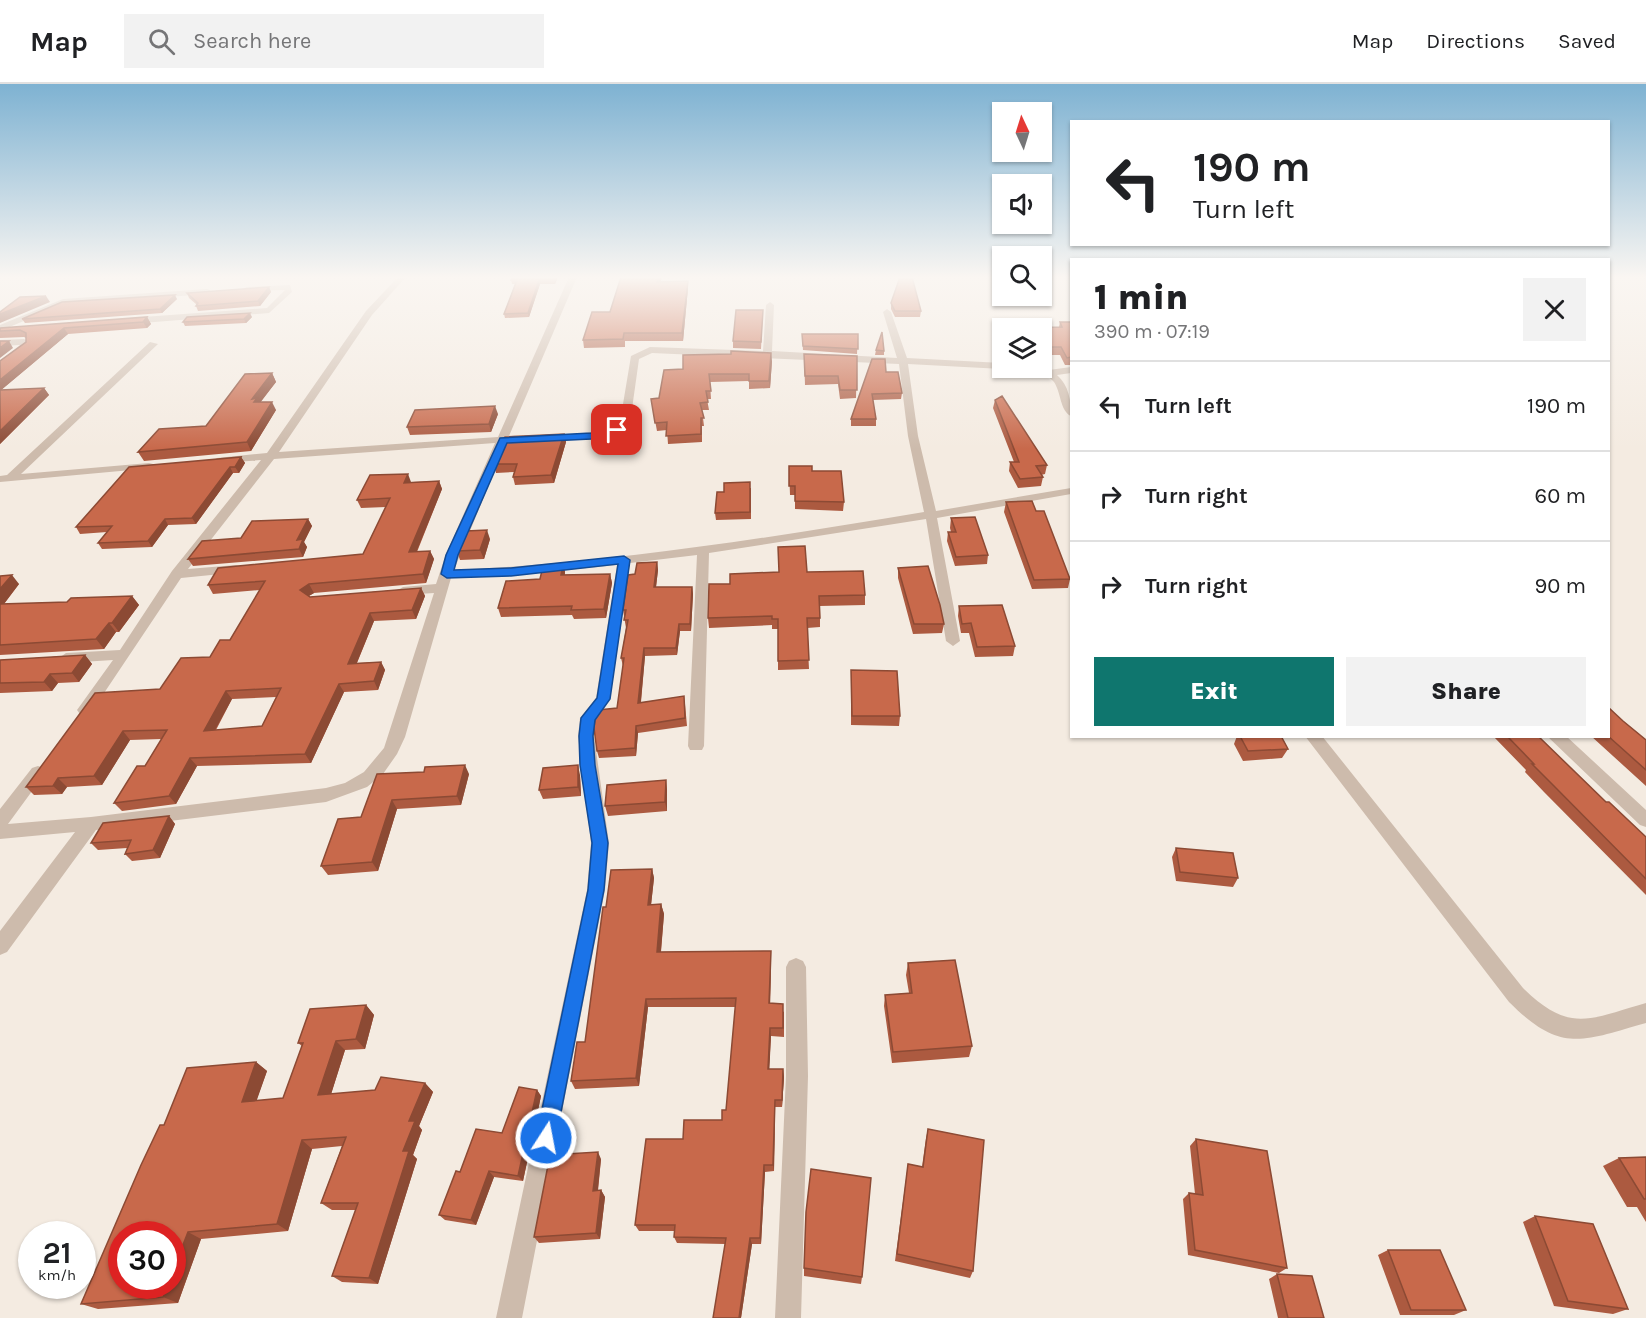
<!DOCTYPE html>
<meta charset="utf-8">
<style>
body{margin:0;font-family:Karla,sans-serif;background:#f2f2f2;color:#202124;height:100vh;display:flex;flex-direction:column;font-size:22px;white-space:nowrap}
*{box-sizing:border-box;margin:0}
p{font-size:20px;color:#757577}
.icon{flex:none;width:33px;height:33px;fill:none;stroke:currentColor;stroke-width:2;stroke-linecap:round;stroke-linejoin:round}
.map{position:relative;flex:1;overflow:hidden}
.drawer{position:absolute;left:1070px;top:174px;width:540px;height:480px;display:flex;flex-direction:column;background:#fff;border-radius:0px;box-shadow:0 2px 4px #0004}
.drawer>*{flex:none}
.hud{position:absolute;left:1070px;top:36px;width:540px;height:126px;border-radius:0px;box-shadow:0 2px 4px #0004;background:#fff;color:#202124;overflow:hidden}
.needle{width:39px;rotate:356deg}
.tools{position:absolute;left:992px;top:18px;display:grid;gap:12px}
.tools a{display:grid;place-items:center;width:60px;height:60px;border-radius:0px;background:#fff;box-shadow:0 2px 4px #0004;font-size:30px}
.speed{position:absolute;left:18px;top:1137px;display:flex;gap:12px;font-size:30px;font-weight:700;text-align:center}
.speed>*{display:grid;place-content:center;width:78px;height:78px;border-radius:50%;background:#fff;box-shadow:0 2px 4px #0004;line-height:1}
.speed small{font-size:15px;font-weight:400}
.speed .limit{border:9px solid #d22;background:#fff;color:#111}
.pin{position:absolute;display:grid;place-items:center;width:51px;height:51px;color:#fff;margin:-26px;border-radius:12px;box-shadow:0 3px 9px #0006}
.me{position:absolute;width:66px;margin:-33px;rotate:11deg;stroke-linejoin:round;filter:drop-shadow(0 0 4px #0008)}
.turn{display:flex;align-items:center;gap:21px;height:126px;padding:0 24px;font-size:27px}
.turn .icon{width:78px;height:78px;stroke-width:2.5}
.turn b{display:block;font-size:42px;line-height:51px}
.round{display:grid;place-items:center;flex:none;width:63px;height:63px;border-radius:0px;background:#f2f2f2}
.headline{display:flex;align-items:center;justify-content:space-between;height:102px;padding:0 24px}
h1{font-size:36px;font-weight:800;line-height:45px}
.button{display:flex;gap:12px;margin-top:auto;padding:12px 24px}
.button a{flex:1;height:69px;border-radius:0px;background:#0f766e;color:#fff;font-size:24px;font-weight:800;line-height:69px;text-align:center}
.button a+a{background:#f2f2f2;color:#202124}
ul{padding:0;list-style:none}
li{display:flex;align-items:center;gap:18px;height:90px;padding:0 24px;border-top:2px solid #e0e0e0}
li div{flex:1}
li b{display:block;font-size:22px}
li em{font-style:normal}
header{display:flex;align-items:center;gap:36px;box-sizing:border-box;height:84px;padding:0 30px;background:#fff;border-bottom:2px solid #e0e0e0}
header strong{font-size:28px}
nav{display:flex;gap:33px;margin-inline-start:auto;font-size:21px}
.search{width:420px;height:54px;background:#f2f2f2;display:flex;align-items:center;gap:15px;box-sizing:border-box;padding:0 21px;border-radius:0px;color:#757577;font-size:22px}
.map>svg:first-child{display:block}
.lines{fill:none;stroke-linecap:round;stroke-linejoin:round}
.minor{fill:#cdbbac;fill-rule:evenodd}
.wall{fill:#ac5a40;fill-rule:evenodd}
.shaded-wall{fill:#8c4a34}
.building{fill:#c8694b;stroke:#8c4a34;stroke-width:1.5;fill-rule:evenodd}
.route{fill:#1a73e8;stroke:#114b97;stroke-width:1.5}
</style>
<header>
<strong>Map</strong>
<div class="search"><svg class="icon" aria-label="search" viewBox="0 0 24 24"><circle cx="10" cy="10" r="6"/><path d="M15 15l6 6"/></svg>Search here</div>
<nav><a>Map</a><a>Directions</a><a>Saved</a></nav>
</header>
<div class="map">
<svg width="1646" height="1234" viewBox="0 0 1646 1234">
<rect width="100%" height="100%" fill="#f4ebe1"/>
<g class="lines">
<path class="minor" d="M398,193H406L372,231L279,368L498,353L569,193H577L509,352C534,351 604,354 620,338L631,272L650,263L763,267L766,221L770,218L774,221L772,267L897,274L883,228L887,225L891,228L907,274L1002,279V284H1006L1002,285L908,280L918,352L936,427L1071,404V410L937,434L960,557L953,562L946,557L926,435L709,469L704,662L702,666H690L688,662L697,471L630,479L610,615L596,635L594,652L609,759L605,806L522,1234H496L587,806L591,759L578,652L580,634L596,614L617,481L528,490L451,494L405,653L397,670L383,690L367,703L326,718L96,746L7,868L0,871V847L75,748L0,755V725L32,684L38,682L44,684L46,688L8,740L91,733L326,704L345,699L364,688L384,664L434,509L403,511L396,507L403,503L436,500L446,470L495,359L274,375L188,485L236,481L241,482L242,485L241,488L181,494L90,630H80L77,626L113,576L66,579L59,574L66,569L120,566L172,487L261,376L221,379L215,376L217,374L267,369L366,227ZM652,269L899,280L908,352L924,428C768,454 612,479 454,486L506,359L591,355L621,349L630,339L639,275Z
M290,201L292,208L269,229L129,240L125,237L129,234L267,224L285,206L249,207L245,205L246,203Z
M207,205L210,206V210L64,220L0,247V241L63,215Z
M24,255L29,258V263L0,285V277L20,261L0,262V256Z
M150,258L158,260L21,390L149,379L153,380V384L0,398V392L7,391Z
M1071,283V289L1057,291C1069,302 1071,316 1071,332C1060,327 1061,308 1054,298C1046,288 1033,290 1023,284L1049,286Z
M1305,652H1322L1523,904C1570,950 1589,935 1646,919V939C1582,957 1561,970 1509,918Z
M1547,652H1566L1646,726V743L1640,741Z
M796,874L803,877L806,883L808,992L801,1234H775L786,992V883L789,877Z"/>
</g>
<path class="wall" d="M513,193H558L555,200H540L529,233L505,234L504,230L515,200H512L511,196Z
M594,193H662L660,198L688,204L683,257H625V263L584,264L583,256L610,228L621,193Z
M269,203L271,208L260,222L198,227L196,222V220L189,214L187,209Z
M177,215L162,229L25,239L22,235Z
M891,219L921,227L920,233H895L891,225Z
M763,226L761,265L733,264V257Z
M147,233L151,240L147,244L68,250L1,306L44,304L49,311L0,360V277L26,258V254L24,253L0,254V244Z
M252,233L246,239L185,242L183,238Z
M1060,238H1071V281H1065L1060,271H1041V244L1059,243Z
M802,250H858L857,270L803,266Z
M876,266L884,267V271H875Z
M731,270L772,277L770,304L749,305V297L710,298L711,315H707L709,326H702L704,342H702V358L668,360L667,346L657,347L651,315L659,314L683,285Z
M804,270L857,272L856,314L840,315L838,300L805,301Z
M886,288L902,309L901,315L873,316L876,335V342H851V335Z
M272,289L276,298L260,318L276,326L251,367L144,377L138,368L206,342Z
M995,316L1047,381L1045,390L1041,391L1043,393L1041,402L1018,404L1009,387L1010,378H1014L993,324Z
M498,330L491,348L410,351L407,343Z
M564,350L566,358L554,399L515,401L513,393L514,388L496,389L494,380Z
M241,373L245,379L239,389H233L196,440L168,441L152,463L102,465L98,459L107,448L80,450L76,443Z
M789,382L812,387L844,418L843,427L795,425V411H790Z
M439,397L442,405L417,468L430,467L434,475L426,499L314,509L309,512L310,513L421,504L425,512L416,535L374,537L357,579L381,578L385,586L378,606L344,608L311,679L197,682L176,720L122,727L114,719L145,682L162,655L130,656L102,701L67,703L62,710L34,711L26,703L160,605L210,573L230,556L260,506L213,510L208,501L363,470L386,423L361,424L357,416L411,398ZM276,613L262,642L216,646L232,615Z
M751,404V435L716,436L715,429L724,408Z
M1006,418L1036,427L1070,495L1068,504L1032,505L1004,428Z
M951,434L988,471L987,480L955,482L947,457L948,448H951L950,444Z
M308,435L312,442L304,458L307,463L303,473L193,482L188,475L241,454Z
M490,455L484,475L460,476L457,467Z
M657,478L658,486L656,503H692L693,510L691,547H680L677,571L645,572L641,618L685,620L687,642L638,649L636,672L599,674L597,667L617,624L623,582L621,574L626,544L623,526L635,490Z
M563,480L565,488V491L610,490L612,499L606,534L574,535L572,531L501,533L498,524Z
M898,484L944,540L942,549L913,550L898,494Z
M807,488L865,511V521L820,522V543L807,544L809,585L778,586V545H772V541L709,544L708,534L730,500Z
M0,492L19,500L4,520L67,518L132,512L139,521L119,548H116L104,565L0,571Z
M959,522L1015,562L1013,572L975,573L969,549H961L958,532Z
M85,571L92,580L79,598L58,599L52,607L0,609V576Z
M851,586L900,632L899,642L851,641Z
M1623,637L1646,656V702L1591,652H1608Z
M1237,652H1281L1288,665L1282,674L1243,677L1234,660Z
M1493,652H1538L1606,718L1646,753V811L1544,708L1525,688L1526,686Z
M424,688L469,690L461,721L397,725L378,787L328,791L321,782L361,733Z
M580,691L581,712L543,715L539,706Z
M666,696L667,706V727L608,732L605,722Z
M169,732L175,740L160,774L132,777L125,770L127,764L98,766L91,759Z
M1176,764L1238,794L1233,803L1176,797L1172,773Z
M652,785L654,794L651,821L661,820L664,830L661,868L771,876L770,919L784,928V953L771,952L769,985H783L784,993L782,1023H775L774,1087L765,1088L761,1160H752L741,1234H713L725,1160L677,1159L674,1153V1147H639L635,1141L683,1055L722,1036L726,1026L736,923H648L639,1002L575,1005L571,997L585,958L606,823Z
M908,879L972,962L969,973L892,979L884,922L885,911L909,909L906,891Z
M366,921L374,931L365,965L345,966L331,1010L375,1006L425,999L433,1008L419,1042L422,1046L413,1071L417,1075L378,1200L342,1198L332,1192L356,1126H332L321,1119L342,1062L312,1065L288,1147L201,1155L178,1219L98,1225L81,1220L164,1041L256,978L267,987L256,1017L283,1014L302,962L298,959Z
M537,1006L541,1012L523,1097L494,1093L476,1141L445,1136L439,1131L460,1088L502,1049Z
M928,1045L973,1187L970,1194L895,1177L908,1080L922,1083L926,1054Z
M1196,1055L1287,1184L1279,1189L1188,1171L1183,1115L1189,1109L1195,1110L1190,1062Z
M1646,1073V1138L1637,1123H1627L1603,1082L1619,1074Z
M601,1075L598,1107L601,1106L605,1113L600,1155L539,1159L534,1153Z
M1535,1132L1628,1225L1613,1230L1554,1222L1523,1138Z
M1388,1166L1466,1226L1454,1231H1400L1378,1171Z
M804,1184L862,1193L861,1200L804,1192Z
M1277,1190L1324,1234H1278L1269,1195Z"/>
<path class="shaded-wall" d="M556,193H558L555,200L554,196Z
M659,193H662L658,205L657,198Z
M539,196L540,200L529,233L528,229Z
M688,197V204L683,257L682,249Z
M269,203L271,208L260,222L258,217Z
M175,211L177,215L162,229L160,225Z
M46,212L50,218L0,239V230Z
M250,229L252,233L246,239L244,235Z
M147,233L151,240L147,244L143,238Z
M64,244L68,250L0,307V296Z
M9,257L13,264L0,274V264Z
M771,269L772,277L770,304L769,297Z
M272,289L276,298L260,319L259,327L252,315Z
M44,304L49,311L0,360V347Z
M272,318L276,326L251,367L247,358Z
M495,322L498,330L491,348L489,340Z
M564,350L566,358L554,399L551,391Z
M241,373L245,379L239,389L235,383Z
M230,383L233,389L196,440L192,434Z
M408,390L411,398L407,407L404,399Z
M439,397L442,405L413,476L409,468Z
M165,435L168,441L152,463L148,457Z
M308,435L312,442L304,458L307,463L303,473L299,465L297,456Z
M487,446L490,455L484,475L480,466Z
M430,467L434,475L426,499L423,490Z
M657,478L658,486L655,511L654,503Z
M563,480L565,488L563,500L561,491Z
M610,490L612,499L606,534L604,525Z
M12,491L19,500L0,525V505Z
M309,500L314,509L305,514L300,506Z
M692,503L693,510L691,547L690,540Z
M421,504L425,512L416,535L412,526Z
M132,512L139,521L119,548L112,539Z
M370,529L374,537L353,588L348,580Z
M109,539L116,548L104,565L96,555Z
M679,540L680,547L677,571L676,564Z
M644,564L645,572L640,626L638,619Z
M85,571L92,580L79,598L72,589Z
M381,578L385,586L378,606L374,597Z
M50,590L58,599L52,607L44,598Z
M339,600L344,608L311,679L305,670Z
M226,607L232,615L210,655L204,647Z
M636,642L638,649L636,672L635,664Z
M123,647L130,656L102,701L94,692Z
M190,674L197,682L176,720L169,712Z
M465,681L469,690L461,721L457,712Z
M578,681L580,691L581,712L578,703Z
M58,694L67,703L62,710L53,702Z
M666,696L667,706V727L665,718Z
M392,716L397,725L378,787L372,778Z
M169,732L175,740L160,774L153,766Z
M652,785L654,794L650,830L648,821Z
M661,820L664,830L660,877L657,868Z
M771,867V876L770,928L769,919Z
M646,915L648,923L639,1002L636,994Z
M366,921L374,931L365,965L356,955Z
M770,944L771,952L769,993L768,985Z
M336,957L345,966L328,1020L318,1011Z
M256,978L267,987L253,1027L242,1018Z
M783,985L784,993L782,1023V1016Z
M425,999L433,1008L419,1042L422,1046L413,1071L417,1075L378,1200L369,1194L409,1037Z
M537,1006L541,1012L523,1097L518,1092Z
M775,1016V1023L774,1087L773,1081Z
M302,1056L312,1065L288,1147L277,1140Z
M598,1068L601,1075L597,1113L593,1107Z
M764,1081L765,1088L761,1160L760,1154Z
M489,1087L494,1093L476,1141L471,1136Z
M601,1106L605,1113L600,1155L596,1149Z
M188,1148L201,1155L178,1219L163,1213L168,1202H172V1189Z
M750,1154L752,1160L741,1234H739Z"/>
<path class="building" d="M513,193H556L554,196H539L528,229L504,230L517,196H511Z
M621,193H659L657,198L688,197L682,249H624L623,255L583,256L592,228H610Z
M900,193H912L921,227H895L891,219Z
M269,203L258,217L196,222L198,219L187,209Z
M175,211L160,225L22,235L62,218Z
M46,212L0,230V228L20,213Z
M736,226H763L761,258L733,257Z
M250,229L244,235L183,238L187,233Z
M147,233L143,238L64,244L0,296V277L26,258V249L20,246L0,247V244Z
M1060,238H1071V273L1067,274L1061,263H1041V244H1020L1062,243Z
M882,248L884,267L876,266Z
M802,250H858V265L803,262Z
M0,257H9L0,264Z
M731,267L771,269L769,297H749V290H709L711,307H706L708,318L700,319L704,334H701V350L666,352L667,338L655,339L651,315L659,314L664,286L683,285V271L731,270Z
M804,270L857,272V306H840L838,292H805Z
M872,275H885L886,288H898L902,309L872,310L876,335H851Z
M272,289L252,315L257,314L254,318H272L247,358L138,368L159,345L206,342L245,290Z
M44,304L0,347V306Z
M1002,312L1047,381L1036,382L1043,393L1020,395L1010,378H1019L995,316Z
M495,322L489,340L407,343L415,326Z
M564,350L551,391L513,393L517,380H494L505,353Z
M241,373L235,383H230L192,434L165,435L148,457L98,459L112,442L76,443L129,383Z
M789,382H812V387H841L844,418L795,417V402H789Z
M408,390L404,399L439,397L409,468L430,467L423,490L309,500L300,506L310,513L421,504L412,526L370,529L348,580L381,578L374,597L339,600L305,670L190,674L169,712L114,719L137,682H145L167,646L123,647L94,692L58,694L53,702L26,703L95,609L160,605L181,574L210,573L220,556H230L265,497L208,501L218,484L363,470L390,414L357,416L370,391ZM281,604L262,642L204,647L226,607Z
M750,398V428L715,429L717,408H724V399Z
M1032,417L1036,427H1044L1070,495L1034,496L1006,418Z
M975,433L988,471L956,473L948,448H956L951,434Z
M308,435L297,456L303,455L299,465L188,475L202,457L241,454L252,437Z
M487,446L480,466L457,467L466,447Z
M805,462L807,488L863,487L865,511L819,512L820,534H807L809,576L778,577V535H772V532L708,534L709,500H730V490L779,488L778,463Z
M657,478L654,503H692L690,540H679L676,564H644L638,619L684,612L685,634L636,642L635,664L597,667L594,644L596,628L598,626L617,624L624,574H621L628,536H624L626,526H623L628,491L635,490L637,479Z
M563,480L561,491L610,490L604,525L571,526L572,522L498,524L506,497L540,495L543,482Z
M928,482L940,521L944,540H914L898,484Z
M12,491L0,505V492Z
M132,512L112,539H109L96,555L0,561V520L67,518L71,514Z
M1002,521L1015,562L977,563L971,539L962,540L959,522Z
M85,571L72,589L50,590L44,598L0,599V576Z
M851,586L897,587L900,632H852Z
M1608,623L1623,637L1646,656V686L1608,652Z
M1240,652H1281L1288,665L1248,667Z
M1507,652H1538L1606,718H1609L1646,753V795L1552,700L1532,680H1534Z
M465,681L457,712L392,716L372,778L321,782L338,735L361,733L377,690L424,688L425,683Z
M578,681V703L539,706L543,684Z
M666,696L665,718L605,722L607,701Z
M169,732L153,766L125,770L131,756L91,759L103,739Z
M1176,764L1233,769L1238,794L1180,788Z
M652,785L648,821L661,820L657,868L771,867L769,919L783,920V944H770L768,985H783L782,1016H775L773,1081H764L760,1154H750L739,1234H713L726,1154L674,1153L675,1141H635L646,1055H683L684,1036H722V1026H726L736,914L646,915L636,994L571,997L577,958H585L603,823H606L611,786Z
M955,876L972,962L893,968L885,911L912,909L908,879Z
M366,921L356,955L336,957L318,1011L375,1006L381,993L425,999L409,1037H415L403,1067H409L369,1194L332,1192L358,1119H321L346,1053L302,1056L277,1140L188,1148L172,1189V1150H122V1202H168L163,1213L81,1220L141,1081L160,1041H164L187,984L256,978L242,1018L283,1014L303,959H298L310,925Z
M519,1003L537,1006L518,1092L489,1087L471,1136L439,1131L456,1087L460,1088L476,1045L502,1049Z
M928,1045L984,1056L973,1187L897,1170L908,1080L923,1083Z
M1196,1055L1267,1067L1287,1184L1195,1166L1189,1109L1203,1111Z
M598,1068L593,1107L601,1106L596,1149L534,1153L550,1071Z
M1646,1073V1115H1644L1619,1074Z
M811,1085L871,1094L862,1193L804,1184L806,1128Z
M1535,1132L1593,1140L1628,1225L1568,1217Z
M1388,1166H1440L1466,1226H1411Z
M1277,1190L1312,1192L1324,1234H1288Z"/>
<linearGradient id="sky" x2="0" y2="1"><stop stop-color="#7eb2d2"/><stop offset="0.53" stop-color="#faf6f2"/><stop offset="1" stop-color="#faf6f2" stop-opacity="0"/></linearGradient>
<rect width="1646" height="365" fill="url(#sky)"/>
<path class="route" d="M617,344H621V349L591,355L507,359L458,471L454,486L511,484L624,472L630,476L610,615L595,636L593,652L595,681L608,759L604,806L556,1054L553,1061L546,1064L539,1061L536,1054L588,806L592,759L580,681L579,652L581,634L597,614L618,480L511,492L447,494L441,490L446,471L500,354L591,349Z"/>
</svg>
<div class="tools">
<a><svg class="needle" viewBox="-14 -14 28 28"><path d="M0-13l5 13h-10z" fill="#e53935"/><path d="M0 13l5-13h-10z" fill="#757577"/></svg></a>
<a><svg class="icon" aria-label="sound" viewBox="0 0 24 24"><path d="M4 9h4l5-4v14l-5-4H4zM17 9q2 3 0 6"/></svg></a>
<a><svg class="icon" aria-label="search" viewBox="0 0 24 24"><circle cx="10" cy="10" r="6"/><path d="M15 15l6 6"/></svg></a>
<a><svg class="icon" aria-label="layers" viewBox="0 0 24 24"><path d="M12 4l9 5-9 5-9-5zM3 14l9 5 9-5"/></svg></a>
</div>
<div class="speed"><div>21<small>km/h</small></div><div class="limit">30</div></div>
<div class="pin" style="left:617px;top:346px;background:#d93025"><svg class="icon" aria-label="arrive" viewBox="0 0 24 24"><path d="M6 21V4h12l-3 4 3 4H6"/></svg></div>
<svg class="me" style="left:546px;top:1054px" viewBox="-20 -20 40 40"><circle r="17" fill="#1a73e8" stroke="#fff" stroke-width="3"/><path d="M0-11L8 9 0 5-8 9z" fill="#fff"/></svg>
<div class="hud">
<div class="turn"><svg class="icon" aria-label="left" viewBox="0 0 24 24"><path d="M17 20v-9H6M10 6l-5 5 5 5"/></svg><div><b>190 m</b>Turn left</div></div>
</div>
<section class="drawer">
<div class="headline"><div><h1>1 min</h1><p>390 m · 07:19</p></div><a class="round"><svg class="icon" aria-label="close" viewBox="0 0 24 24"><path d="M6 6l12 12M18 6L6 18"/></svg></a></div>
<ul>
<li><svg class="icon" aria-label="left" viewBox="0 0 24 24"><path d="M17 20v-9H6M10 6l-5 5 5 5"/></svg><div><b>Turn left</b></div><em>190 m</em></li>
<li><svg class="icon" aria-label="right" viewBox="0 0 24 24"><path d="M7 20v-9h11M14 6l5 5-5 5"/></svg><div><b>Turn right</b></div><em>60 m</em></li>
<li><svg class="icon" aria-label="right" viewBox="0 0 24 24"><path d="M7 20v-9h11M14 6l5 5-5 5"/></svg><div><b>Turn right</b></div><em>90 m</em></li>
</ul>
<div class="button"><a>Exit</a><a>Share</a></div>
</section>
</div>
